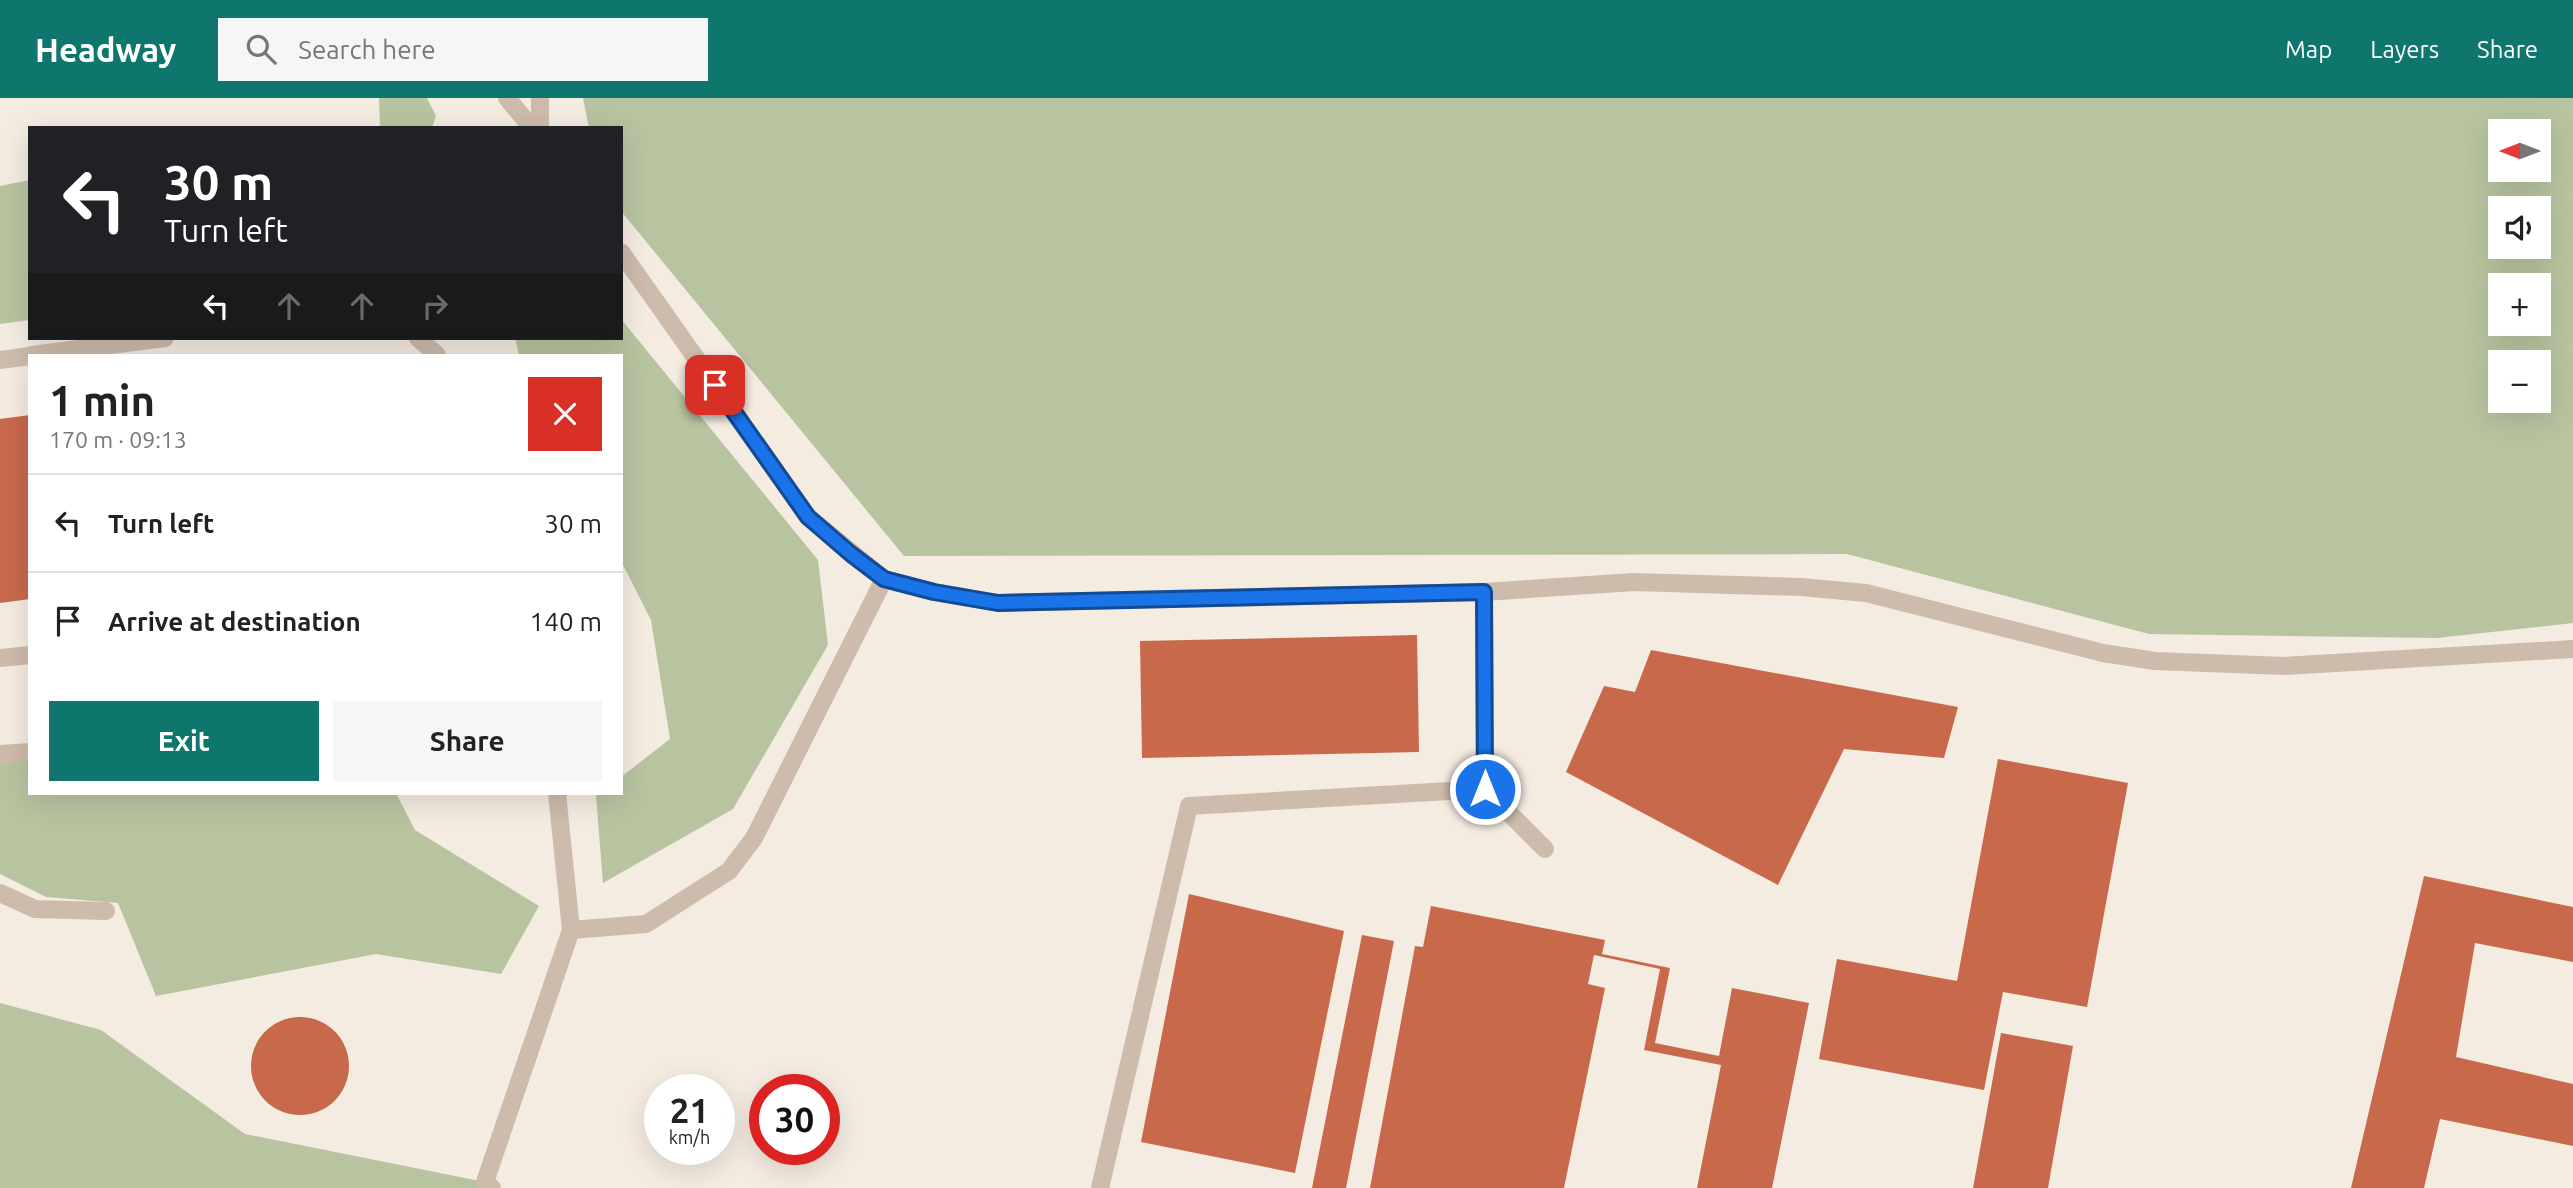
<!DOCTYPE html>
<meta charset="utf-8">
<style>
body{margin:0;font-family:Ubuntu,sans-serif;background:#f6f6f6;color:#222;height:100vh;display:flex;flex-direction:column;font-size:26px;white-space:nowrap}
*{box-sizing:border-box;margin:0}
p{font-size:23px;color:#767676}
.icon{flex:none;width:38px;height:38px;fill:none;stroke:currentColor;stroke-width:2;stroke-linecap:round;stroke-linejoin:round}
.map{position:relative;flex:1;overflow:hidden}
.sheet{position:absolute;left:28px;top:256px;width:595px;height:441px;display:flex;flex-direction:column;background:#fff;border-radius:0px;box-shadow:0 7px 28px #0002}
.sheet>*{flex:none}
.hud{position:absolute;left:28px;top:28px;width:595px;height:214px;border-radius:0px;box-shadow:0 7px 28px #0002;background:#202124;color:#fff;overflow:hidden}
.needle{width:46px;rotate:270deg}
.fabs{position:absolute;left:2488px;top:21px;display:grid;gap:14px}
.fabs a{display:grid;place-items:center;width:63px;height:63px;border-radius:0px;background:#fff;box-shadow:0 7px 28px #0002;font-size:35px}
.speed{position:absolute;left:644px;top:976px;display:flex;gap:14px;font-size:35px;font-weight:700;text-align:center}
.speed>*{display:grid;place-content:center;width:91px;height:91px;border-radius:50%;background:#fff;box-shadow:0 7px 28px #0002;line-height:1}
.speed small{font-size:18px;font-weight:400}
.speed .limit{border:10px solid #d22;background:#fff;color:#111}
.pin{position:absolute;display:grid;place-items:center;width:60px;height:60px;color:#fff;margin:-30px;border-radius:14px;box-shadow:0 4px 10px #0006}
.me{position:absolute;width:77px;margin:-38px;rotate:0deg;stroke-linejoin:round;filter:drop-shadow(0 0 5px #0008)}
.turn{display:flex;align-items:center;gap:24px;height:147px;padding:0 21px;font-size:32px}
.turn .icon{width:91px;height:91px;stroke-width:2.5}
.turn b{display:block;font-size:49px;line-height:60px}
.lanes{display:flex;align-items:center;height:66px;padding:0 21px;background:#0003;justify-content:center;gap:35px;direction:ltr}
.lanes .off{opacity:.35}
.round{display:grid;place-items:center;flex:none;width:74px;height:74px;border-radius:0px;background:#f6f6f6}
.headline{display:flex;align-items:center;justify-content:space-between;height:119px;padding:0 21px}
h1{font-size:42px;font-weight:700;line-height:52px}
.primary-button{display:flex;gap:14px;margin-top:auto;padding:14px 21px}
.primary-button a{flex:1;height:80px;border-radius:0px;background:#0f766e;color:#fff;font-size:28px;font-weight:700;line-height:80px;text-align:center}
.primary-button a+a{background:#f6f6f6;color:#222}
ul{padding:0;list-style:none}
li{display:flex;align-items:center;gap:21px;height:98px;padding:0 21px;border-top:2px solid #e0e0e0}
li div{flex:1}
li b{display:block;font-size:26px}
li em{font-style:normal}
header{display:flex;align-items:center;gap:42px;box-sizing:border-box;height:98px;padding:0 35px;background:#0f766e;color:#fff}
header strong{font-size:33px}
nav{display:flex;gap:38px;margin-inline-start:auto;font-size:24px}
.search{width:490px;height:63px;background:#f6f6f6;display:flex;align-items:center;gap:18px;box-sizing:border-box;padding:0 24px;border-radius:0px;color:#767676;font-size:26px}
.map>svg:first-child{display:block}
.green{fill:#b8c4a0;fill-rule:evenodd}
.building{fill:#c8694b}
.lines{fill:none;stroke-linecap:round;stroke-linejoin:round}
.service{stroke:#cdbbac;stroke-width:18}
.minor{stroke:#cdbbac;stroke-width:18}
.tertiary{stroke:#cdbbac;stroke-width:18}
.route-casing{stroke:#114b97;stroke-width:18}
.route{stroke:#1a73e8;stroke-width:12}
</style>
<header>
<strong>Headway</strong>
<div class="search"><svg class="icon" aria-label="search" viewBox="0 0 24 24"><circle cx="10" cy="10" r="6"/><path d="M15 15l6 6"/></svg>Search here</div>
<nav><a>Map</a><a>Layers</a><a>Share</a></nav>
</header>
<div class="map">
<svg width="2573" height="1090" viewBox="0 0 2573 1090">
<rect width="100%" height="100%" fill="#f4ebe1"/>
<path class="green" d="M379,0H427L436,18L432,30H380Z
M583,0H2573V525L2437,540L2149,536L1847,456L904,458L621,113V30H589ZM2539,33V72H2501V33ZM2539,110V149H2501V110ZM2539,187V226H2501V187ZM2539,264V303H2501V264Z
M30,82V222L0,226V88Z
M621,221L818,462L828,547L733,711L603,785L596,698L600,695H621V679L670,641L651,522L621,463V257H519L515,240H621Z
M30,654V695H396L415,732L539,808L501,876L376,856L156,898L118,805L46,799L0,776V656Z
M0,905L101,932L245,1036L485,1084L490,1090H0Z"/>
<path class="building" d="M30,317V501L0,505V321Z
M1417,537L1419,654L1142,660L1140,543Z
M1651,552L1958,609L1944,660L1844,651L1778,787L1566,674L1604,588L1635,594Z
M1998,661L2128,685L2087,909L2003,894L1984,992L1819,961L1837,861L1957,883Z
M2424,778L2573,809V864L2475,845L2456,959L2573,986V1048L2440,1021L2424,1090H2351Z
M1189,796L1344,833L1295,1075L1141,1044Z
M1431,808L1605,842L1602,856L1670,870L1655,945L1719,958L1732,890L1809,905L1772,1090H1697L1721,967L1644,952L1660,871L1594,857L1588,886L1605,890L1564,1090H1370L1415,848L1423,849Z
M1362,837L1394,843L1346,1090H1312Z
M251 968a49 49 0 1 1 98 0a49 49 0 1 1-98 0Z
M2001,935L2073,948L2048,1090H1973Z"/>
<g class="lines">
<path class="service" d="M0,656L30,654
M0,795L35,811L106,813"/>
<path class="minor" d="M540,0V30
M418,240L437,257
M32,257L165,240
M0,262L30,258
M0,560L30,557
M1485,691L1545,751
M571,832L646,826L729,773L754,740L884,481
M492,1090L485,1084L571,832L557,695
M1100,1090L1189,708L1485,691L1484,494"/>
<path class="tertiary" d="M507,0L532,30
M621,154L808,419L884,481L934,494L998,505L1484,494L1634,484L1801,489L1866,495L2103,555L2155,563L2284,568L2573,551"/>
</g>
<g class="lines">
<defs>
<path id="route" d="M715,287L808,419L851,456L884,481L934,494L998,505L1484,494L1485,691"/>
</defs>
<use href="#route" class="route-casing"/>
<use href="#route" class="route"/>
</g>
</svg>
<div class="fabs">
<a><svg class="needle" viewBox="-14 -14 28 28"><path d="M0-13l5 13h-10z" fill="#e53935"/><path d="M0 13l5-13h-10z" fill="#767676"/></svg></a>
<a><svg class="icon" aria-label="sound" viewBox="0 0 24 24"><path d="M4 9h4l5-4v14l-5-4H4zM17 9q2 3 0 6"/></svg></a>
<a>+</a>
<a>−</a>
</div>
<div class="speed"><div>21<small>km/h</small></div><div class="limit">30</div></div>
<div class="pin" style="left:715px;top:287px;background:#d93025"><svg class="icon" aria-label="arrive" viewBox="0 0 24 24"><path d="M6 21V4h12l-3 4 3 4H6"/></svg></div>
<svg class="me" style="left:1485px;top:691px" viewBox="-20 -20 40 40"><circle r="17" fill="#1a73e8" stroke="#fff" stroke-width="3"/><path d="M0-11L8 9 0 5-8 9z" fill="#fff"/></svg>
<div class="hud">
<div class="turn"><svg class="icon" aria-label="left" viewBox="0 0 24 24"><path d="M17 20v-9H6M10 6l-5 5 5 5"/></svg><div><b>30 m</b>Turn left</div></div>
<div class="lanes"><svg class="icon" aria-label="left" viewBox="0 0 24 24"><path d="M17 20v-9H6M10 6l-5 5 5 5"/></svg><svg class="icon off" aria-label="ahead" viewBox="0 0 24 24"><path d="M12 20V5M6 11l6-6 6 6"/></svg><svg class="icon off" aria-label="ahead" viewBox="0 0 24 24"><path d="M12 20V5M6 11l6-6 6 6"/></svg><svg class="icon off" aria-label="right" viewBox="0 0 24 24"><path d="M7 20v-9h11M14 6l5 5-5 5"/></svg></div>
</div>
<section class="sheet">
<div class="headline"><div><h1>1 min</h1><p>170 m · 09:13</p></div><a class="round" style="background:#d93025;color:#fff"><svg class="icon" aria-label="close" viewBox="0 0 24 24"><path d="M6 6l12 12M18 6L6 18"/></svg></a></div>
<ul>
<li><svg class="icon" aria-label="left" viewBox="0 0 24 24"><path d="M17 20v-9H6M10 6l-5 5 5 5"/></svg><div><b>Turn left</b></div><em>30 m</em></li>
<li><svg class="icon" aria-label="arrive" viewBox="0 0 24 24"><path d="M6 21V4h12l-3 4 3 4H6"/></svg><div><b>Arrive at destination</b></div><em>140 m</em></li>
</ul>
<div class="primary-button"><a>Exit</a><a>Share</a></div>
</section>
</div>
